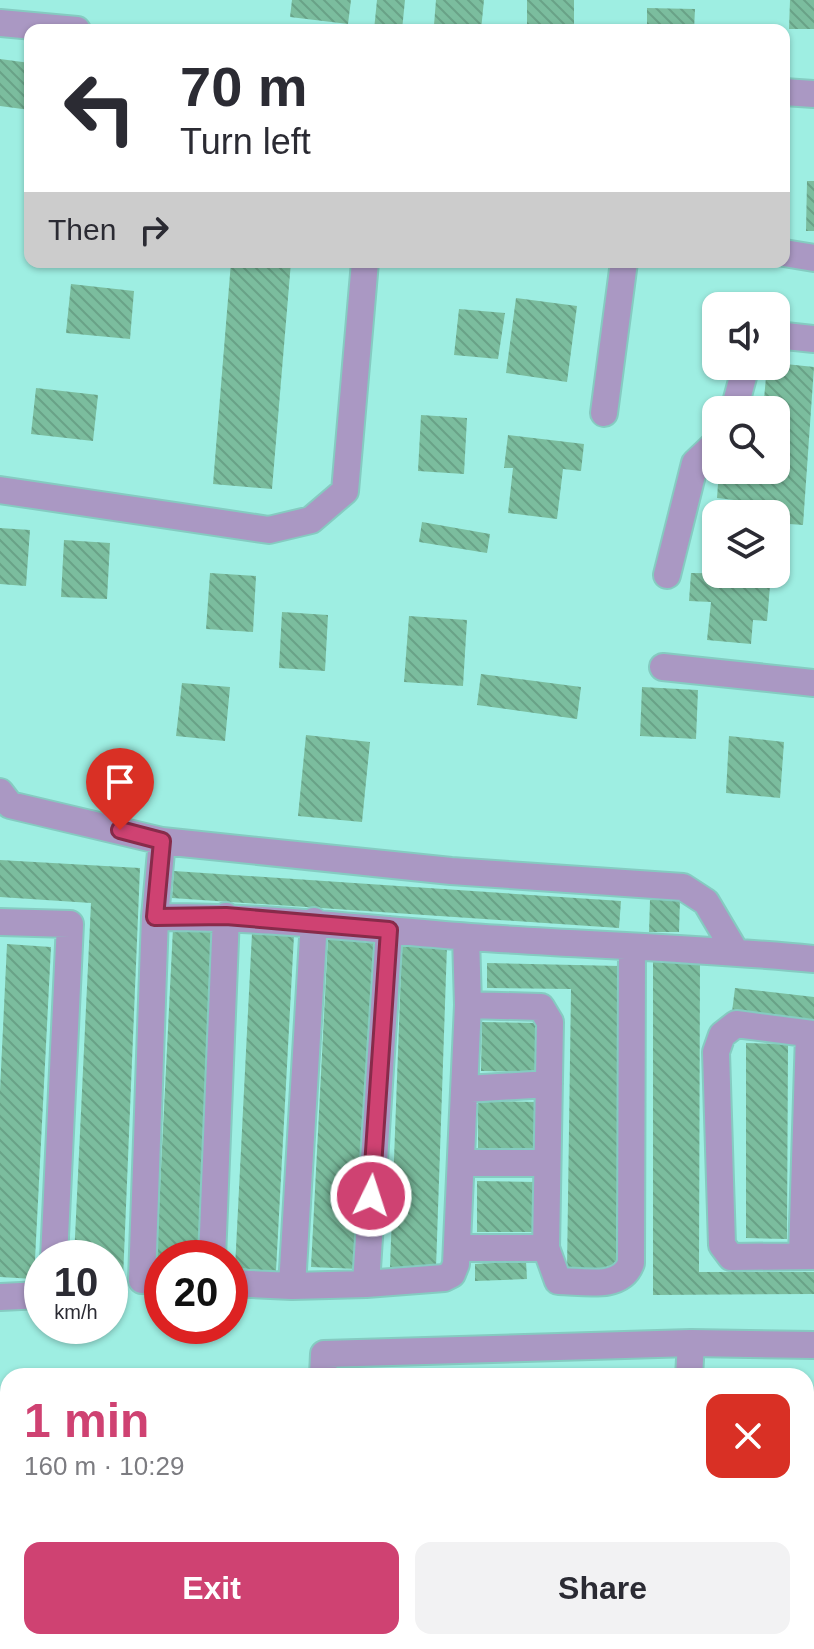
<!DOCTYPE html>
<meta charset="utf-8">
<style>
body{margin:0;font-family:Arial,sans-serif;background:#f2f2f3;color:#2b2b33;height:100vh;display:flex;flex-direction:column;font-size:30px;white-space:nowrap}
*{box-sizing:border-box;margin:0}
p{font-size:26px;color:#7c7c81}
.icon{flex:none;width:44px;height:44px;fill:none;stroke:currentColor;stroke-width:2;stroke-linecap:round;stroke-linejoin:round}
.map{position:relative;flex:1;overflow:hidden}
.drawer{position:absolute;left:0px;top:1368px;width:814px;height:282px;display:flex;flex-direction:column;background:#fff;border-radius:24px 24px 0 0;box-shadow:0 2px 6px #0004}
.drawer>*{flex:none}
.guide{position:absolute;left:24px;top:24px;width:766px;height:244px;border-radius:16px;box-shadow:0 2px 6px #0004;background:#fff;color:#2b2b33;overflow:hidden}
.controls{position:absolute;left:702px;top:292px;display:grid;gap:16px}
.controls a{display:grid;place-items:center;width:88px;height:88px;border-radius:16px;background:#fff;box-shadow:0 2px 6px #0004;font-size:40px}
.speed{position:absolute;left:24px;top:1240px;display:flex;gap:16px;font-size:40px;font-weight:700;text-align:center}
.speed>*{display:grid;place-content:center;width:104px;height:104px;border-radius:50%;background:#fff;box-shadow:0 2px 6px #0004;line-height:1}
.speed small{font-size:20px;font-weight:400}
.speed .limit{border:12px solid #d22;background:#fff;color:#111}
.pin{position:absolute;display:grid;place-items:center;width:68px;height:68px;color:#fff;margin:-82px -34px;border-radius:50% 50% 50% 0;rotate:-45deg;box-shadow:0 0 8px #0007}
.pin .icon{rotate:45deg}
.me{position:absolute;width:88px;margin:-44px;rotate:4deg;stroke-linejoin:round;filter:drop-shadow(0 0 6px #0008)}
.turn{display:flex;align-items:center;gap:28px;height:168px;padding:0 24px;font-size:36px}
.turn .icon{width:104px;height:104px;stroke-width:2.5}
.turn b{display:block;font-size:56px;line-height:68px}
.then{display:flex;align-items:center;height:76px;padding:0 24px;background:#0003;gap:16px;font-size:30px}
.round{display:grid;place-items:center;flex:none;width:84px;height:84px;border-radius:16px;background:#f2f2f3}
.summary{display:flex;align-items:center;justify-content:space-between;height:136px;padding:0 24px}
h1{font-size:48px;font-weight:700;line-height:60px;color:#cf4272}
.primary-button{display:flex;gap:16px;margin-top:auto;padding:16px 24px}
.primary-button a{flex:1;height:92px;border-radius:16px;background:#cf4272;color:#fff;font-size:32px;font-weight:700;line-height:92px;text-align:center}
.primary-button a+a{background:#f2f2f3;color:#2b2b33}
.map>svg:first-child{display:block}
.building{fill:url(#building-back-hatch)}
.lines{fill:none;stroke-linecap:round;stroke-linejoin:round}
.minor-casing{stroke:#85cbc1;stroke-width:30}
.minor{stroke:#aa98c3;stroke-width:26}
.route-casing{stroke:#872b4a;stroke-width:20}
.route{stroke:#cf4272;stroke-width:14}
</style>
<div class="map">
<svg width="814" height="1649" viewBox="0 0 814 1649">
<defs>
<pattern id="building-back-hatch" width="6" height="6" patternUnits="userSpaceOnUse" patternTransform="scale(2)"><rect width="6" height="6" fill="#7bbd9e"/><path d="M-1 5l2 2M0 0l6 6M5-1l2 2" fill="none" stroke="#69a287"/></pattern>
</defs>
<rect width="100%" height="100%" fill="#9eeee2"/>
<path class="building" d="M292,0H351L348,24L290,17Z
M377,0H405L402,30H374Z
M436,0H484L481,30L434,25Z
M527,0H574V30H527Z
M790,0H814V29H789Z
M647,8L695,9L694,30H647Z
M0,59L30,63V110L0,106Z
M807,181H814V231H806Z
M231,262H291L272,489L213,484Z
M71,284L134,291L130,339L66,333Z
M516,298L577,306L567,382L506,373Z
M459,309L505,313L498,359L454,355Z
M776,363L814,367L803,525L776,523V514H733L734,500L717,498L719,470H776V410H763L767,366Z
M36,388L98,395L93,441L31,434Z
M421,415L467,418L464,474L418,471Z
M508,435L584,444L581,471L563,469L557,519L508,513L513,468H504Z
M422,522L490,534L487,553L419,542Z
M0,528L30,530L26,586L0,584Z
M64,540L110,543L107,599L61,597Z
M210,573L256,576L253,632L206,629Z
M691,573L771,574L767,621L753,620L751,644L707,640L711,602L689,601Z
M282,612L328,615L325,671L279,668Z
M409,616L467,620L463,686L404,682Z
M481,674L581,687L577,719L477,705Z
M182,683L230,687L225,741L176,736Z
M642,687L698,690L696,739L640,736Z
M306,735L370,742L362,822L298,816Z
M729,736L784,742L780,798L726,793Z
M0,860L140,868L122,1303L110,1302V1258H74L91,903L0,897Z
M174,871L621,901L619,928L172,898Z
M650,900H680L679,932H649Z
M173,928L215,930L199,1258H162V1270L156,1269Z
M252,933L294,935L276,1271L235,1268Z
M328,938L374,941L357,1269L311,1267Z
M7,944L51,947L34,1279L0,1277V1091Z
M402,944L447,946L436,1268L390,1267Z
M653,959H700L699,1272H814V1294L653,1295Z
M487,963L620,966L616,1269L567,1268L571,989L487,988Z
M735,988L814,997V1021L732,1012Z
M482,1022L537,1023L536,1072L481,1071Z
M746,1043L788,1044L787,1239L746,1238Z
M478,1101L538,1102L537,1149L478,1148Z
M477,1181L536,1182V1232H477Z
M526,1261L527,1279L475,1281V1264Z
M806,1385H810L811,1430L806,1431Z
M806,1477H814V1530H806Z
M806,1583L814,1584L812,1634H806Z"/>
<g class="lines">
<defs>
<path id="minor" d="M0,23L77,30
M784,92L814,94
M784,253L814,258
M776,335L814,339
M734,410L746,366
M604,413L624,262
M0,490L269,530L311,520L345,491L365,262
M667,575L695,463L716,443
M663,667L814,683
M0,792L10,805L162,841L155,917L142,1280L162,1281
M162,841L451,871L683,887L706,902L735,951
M155,917C261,916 364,929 470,937C585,945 699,948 814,959
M0,922L70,924L54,1258
M389,930L366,1284L444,1278L452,1274L456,1264L468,1005
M466,937L468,1005L541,1007L550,1022L546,1248L558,1281C582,1281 621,1291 631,1263L632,948
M814,1034L736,1024L722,1035L716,1052L722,1245L731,1257L814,1256
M466,1089L549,1084
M462,1163H547
M459,1248H546
M802,1256L809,1034
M212,1258L226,916
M230,1283L292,1286L314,921
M292,1286L366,1284
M0,1297L42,1295
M323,1376L324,1354L691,1343
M689,1376L691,1343L814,1345
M309,1649V1642
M670,1649L671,1642"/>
</defs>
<use href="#minor" class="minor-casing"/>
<use href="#minor" class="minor"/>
</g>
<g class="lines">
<defs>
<path id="route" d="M120,830L162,841L155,917L226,916L389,930L371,1196"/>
</defs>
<use href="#route" class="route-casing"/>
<use href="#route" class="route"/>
</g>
</svg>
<div class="controls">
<a><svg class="icon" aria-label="sound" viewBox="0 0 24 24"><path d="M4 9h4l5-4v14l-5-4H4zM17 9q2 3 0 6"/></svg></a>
<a><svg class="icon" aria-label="search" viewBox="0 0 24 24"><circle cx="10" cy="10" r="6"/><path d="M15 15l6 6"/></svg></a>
<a><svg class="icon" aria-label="layers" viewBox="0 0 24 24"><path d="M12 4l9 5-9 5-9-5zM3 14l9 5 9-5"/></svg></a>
</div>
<div class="speed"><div>10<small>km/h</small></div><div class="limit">20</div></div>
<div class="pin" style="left:120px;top:830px;background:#d93025"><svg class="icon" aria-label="arrive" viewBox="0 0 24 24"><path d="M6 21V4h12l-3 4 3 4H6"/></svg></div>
<svg class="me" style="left:371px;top:1196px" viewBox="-20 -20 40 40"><circle r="17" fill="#cf4272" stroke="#fff" stroke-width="3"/><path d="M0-11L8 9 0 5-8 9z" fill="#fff"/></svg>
<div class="guide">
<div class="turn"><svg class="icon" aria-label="left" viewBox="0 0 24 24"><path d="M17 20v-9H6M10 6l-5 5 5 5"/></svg><div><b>70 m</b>Turn left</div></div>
<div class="then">Then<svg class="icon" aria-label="right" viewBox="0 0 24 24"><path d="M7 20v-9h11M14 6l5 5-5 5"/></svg></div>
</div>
<section class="drawer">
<div class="summary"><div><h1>1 min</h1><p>160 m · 10:29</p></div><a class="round" style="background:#d93025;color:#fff"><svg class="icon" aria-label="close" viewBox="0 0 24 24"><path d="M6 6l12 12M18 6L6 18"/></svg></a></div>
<div class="primary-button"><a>Exit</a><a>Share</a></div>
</section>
</div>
